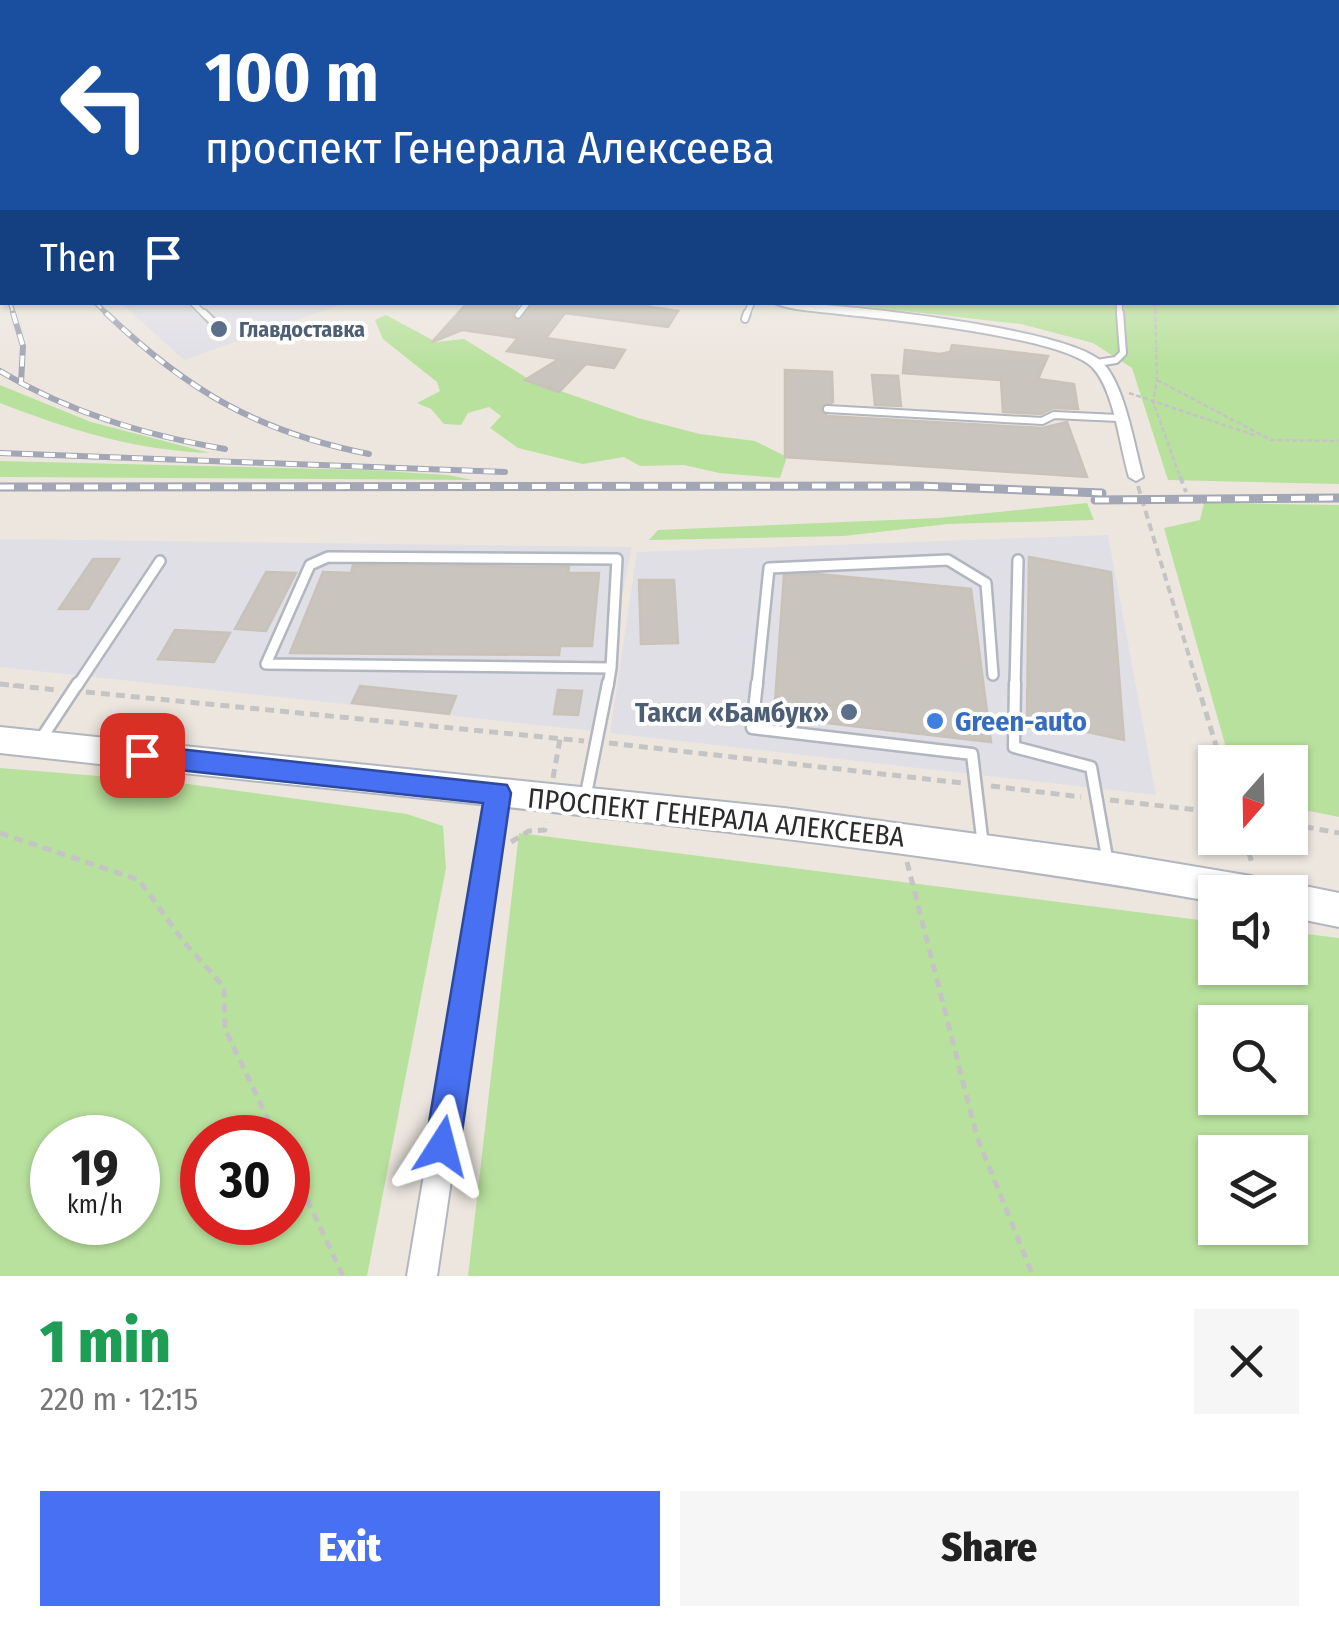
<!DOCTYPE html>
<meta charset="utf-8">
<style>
body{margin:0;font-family:"Fira Sans Condensed",sans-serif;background:#f6f6f6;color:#222;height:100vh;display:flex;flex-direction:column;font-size:38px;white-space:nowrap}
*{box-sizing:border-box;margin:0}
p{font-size:32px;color:#767676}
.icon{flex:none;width:55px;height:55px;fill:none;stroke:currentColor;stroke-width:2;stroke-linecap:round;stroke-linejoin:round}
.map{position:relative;height:1276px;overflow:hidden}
.panel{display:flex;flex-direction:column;background:#fff;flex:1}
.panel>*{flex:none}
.top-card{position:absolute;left:0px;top:0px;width:1340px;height:305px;box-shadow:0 2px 8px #0004;background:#1a4fa0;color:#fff;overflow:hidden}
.needle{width:65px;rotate:200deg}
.fabs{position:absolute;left:1198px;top:745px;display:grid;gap:20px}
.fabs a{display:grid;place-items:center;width:110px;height:110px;border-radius:0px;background:#fff;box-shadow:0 2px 8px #0004;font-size:50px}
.speed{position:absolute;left:30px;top:1115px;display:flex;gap:20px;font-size:50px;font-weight:700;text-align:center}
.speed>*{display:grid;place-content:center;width:130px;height:130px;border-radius:50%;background:#fff;box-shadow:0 2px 8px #0004;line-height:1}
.speed small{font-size:25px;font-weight:400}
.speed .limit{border:15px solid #d22;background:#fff;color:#111}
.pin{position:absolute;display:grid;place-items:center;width:85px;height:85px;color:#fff;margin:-42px;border-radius:20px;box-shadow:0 5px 15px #0006}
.me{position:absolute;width:110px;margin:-55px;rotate:9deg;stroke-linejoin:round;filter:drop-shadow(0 0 8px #0008)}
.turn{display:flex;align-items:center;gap:35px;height:210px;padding:0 40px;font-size:45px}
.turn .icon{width:130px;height:130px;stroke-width:2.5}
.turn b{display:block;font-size:70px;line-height:85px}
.then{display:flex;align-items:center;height:95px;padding:0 40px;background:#0003;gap:20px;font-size:38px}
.round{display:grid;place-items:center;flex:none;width:105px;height:105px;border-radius:0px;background:#f6f6f6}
.summary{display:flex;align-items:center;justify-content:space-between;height:170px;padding:0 40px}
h1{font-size:60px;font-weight:800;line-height:75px;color:#1e9e55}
.primary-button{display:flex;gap:20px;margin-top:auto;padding:20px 40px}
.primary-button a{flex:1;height:115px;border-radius:0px;background:#4770f2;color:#fff;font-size:40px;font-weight:800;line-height:115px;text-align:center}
.primary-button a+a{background:#f6f6f6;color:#222}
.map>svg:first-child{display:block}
.industrial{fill:#e0dfe6}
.green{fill:#b9e19e;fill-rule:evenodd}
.building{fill:#c9c4bd;stroke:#c8c2b8;stroke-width:2.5}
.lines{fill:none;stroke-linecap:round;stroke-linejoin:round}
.service-far3-casing{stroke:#b2b6bf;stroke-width:8}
.service-far2-casing{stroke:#b2b6bf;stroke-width:10}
.service-far1-casing{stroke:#b2b6bf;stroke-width:14}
.service-casing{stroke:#b2b6bf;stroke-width:15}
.minor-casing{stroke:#b2b6bf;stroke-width:4}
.secondary-casing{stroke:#b2b6bf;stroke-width:4}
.path-far2{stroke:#c4c4c4;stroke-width:2.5;stroke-dasharray:5 2.5;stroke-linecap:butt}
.path-far1{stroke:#c4c4c4;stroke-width:4;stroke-dasharray:8 5;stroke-linecap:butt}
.path{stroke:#c4c4c4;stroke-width:5;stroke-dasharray:9 6;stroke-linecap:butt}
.service-far3{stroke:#fff;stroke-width:5}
.service-far2{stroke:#fff;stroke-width:6}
.service-far1{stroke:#fff;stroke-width:9}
.service{stroke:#fff;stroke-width:10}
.minor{fill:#fff;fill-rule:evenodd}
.secondary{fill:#fff;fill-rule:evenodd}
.rail-far2-casing{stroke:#a2a6b5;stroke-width:5}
.rail-far1-casing{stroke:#a2a6b5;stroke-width:6}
.rail-casing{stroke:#a2a6b5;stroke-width:9}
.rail-far2{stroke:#fff;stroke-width:2.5;stroke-dasharray:9;stroke-linecap:butt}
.rail-far1{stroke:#fff;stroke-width:4;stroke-dasharray:11;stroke-linecap:butt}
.rail{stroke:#fff;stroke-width:5;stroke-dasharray:14;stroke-linecap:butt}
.route{fill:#4770f2;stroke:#2e499d;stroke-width:2.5}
.service-dot{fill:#5c6f8a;stroke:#fff;stroke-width:4}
.shop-dot{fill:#3f7fe0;stroke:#fff;stroke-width:4}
.labels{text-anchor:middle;stroke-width:8;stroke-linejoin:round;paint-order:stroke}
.far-service-label{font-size:22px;font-weight:bold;fill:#4e5e75;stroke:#fff;text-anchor:start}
.service-label{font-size:28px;font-weight:bold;fill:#4e5e75;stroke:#fff;text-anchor:end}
.shop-label{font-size:28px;font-weight:bold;fill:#366cbe;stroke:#fff;text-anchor:start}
.street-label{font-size:28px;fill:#2c2c2c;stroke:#fff}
</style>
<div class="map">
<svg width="1339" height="1276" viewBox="0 0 1339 1276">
<rect width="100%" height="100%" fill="#ede6df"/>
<path class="industrial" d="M121,303H345L184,360Z
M1108,535L1156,795L610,733L637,552Z
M0,539L632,547L594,731L0,667Z"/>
<path class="green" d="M1339,185V484L1168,480L1132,368L1093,343L1021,324L833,303L1338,302Z
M386,315L436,342L464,339L532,381L638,418L700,434L755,441L787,457L780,478L719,473L684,465L640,466L624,457L583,464L518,448L490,428L501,416L489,407L468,413L461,425L444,424L431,409L417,403L440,391L437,382L383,339L375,320Z
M0,385L91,422L210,453C138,451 66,429 0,403Z
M0,461L367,470L448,475L473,480L0,477Z
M1087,503L1094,520L948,524L844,536L649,540L658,530L938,518Z
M1204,503L1339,505V817L1290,807V762H1230L1164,528L1200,520Z
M0,768L173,782L407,814L443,826L446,868L367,1276H0ZM52,1138H138V1222H52ZM202,1138H288V1222H202Z
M519,833L1215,922V968H1290V932L1339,938V1276H468ZM1290,1022V1098H1215V1022ZM1290,1152V1228H1215V1152Z"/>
<path class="building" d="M468,302H520L512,315L518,321L534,302H619L678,311L668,327L565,313L546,338L625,350L614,368L586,364L559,392L525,380L559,359L507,351L518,338L462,330L432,342Z
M952,345L1048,356L1038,379L1074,384L1078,409L1053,408L1041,414L1003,412L1001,380L903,373L905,350L940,354L950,352Z
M785,370L832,372L833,402L820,408L827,416L1042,428L1067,422L1087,477L785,457Z
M872,375L898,376L901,406L875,405Z
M1029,557L1111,572L1124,740L1027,719Z
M93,559H119L88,609H59Z
M353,565L569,567L568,573H599L592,646H560L559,655L290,653L323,572L351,573Z
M266,572L296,573L266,631L235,629Z
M817,574L971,589L991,742L774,717L784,575Z
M639,580H674L678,643L641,644Z
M175,630L230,633L214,662L158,659Z
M360,686L456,696L449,714L352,703Z
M558,690L582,691L578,715L554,714Z"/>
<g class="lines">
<defs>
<path id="service-far3" d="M192,302L206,316
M1119,302L1120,316
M518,315L528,302
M746,316L752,302"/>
<path id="service-far2" d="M204,313L215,324
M745,319L747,313
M1097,363L1116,360L1123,353L1120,313
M827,409L1042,421L1054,415L1118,418"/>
<path id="service-far1" d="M328,557L617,559L611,668L266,664L310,565Z
M77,686L160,561
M608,686L611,668
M757,686L769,568L948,560L986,583L993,675
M1015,686L1018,560"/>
<path id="service" d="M757,683L752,728L972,754L983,846
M1015,683L1014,747L1091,767L1108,863
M39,742L78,683
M585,799L608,683"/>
<path id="minor" d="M772,302C828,302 1066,327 1102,362C1125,385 1134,445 1143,477L1136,481L1129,477C1120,447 1114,390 1093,368C1065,337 887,319 839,314C818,311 791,311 772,302Z
M498,784L505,787L508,793L437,1276H407L488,793L491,787Z"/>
<path id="secondary" d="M0,727L784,808L1096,850L1251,876L1263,880L1268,892H1215V902C813,831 406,799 0,753Z
M1290,883L1339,893V927L1290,917V892H1276Z"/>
</defs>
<use href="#service-far3" class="service-far3-casing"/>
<use href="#service-far2" class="service-far2-casing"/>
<use href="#service-far1" class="service-far1-casing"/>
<use href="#service" class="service-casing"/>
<use href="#minor" class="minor-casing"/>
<use href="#secondary" class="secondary-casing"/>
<path class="path-far2" d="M1155,302L1157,380L1153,402L1181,479
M1157,380L1271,440L1339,441
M1129,393L1257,436"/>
<path class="path-far1" d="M1180,476L1186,492
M1138,486L1198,686
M0,684L15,686"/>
<path class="path" d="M1197,683L1221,762
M0,684L57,690
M86,692L584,741
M609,743L962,783
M553,778L560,739
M991,786L1081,797
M1110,800L1215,812
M1290,824L1339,833
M0,833L139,880L184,942L224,987L225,1029L277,1138
M1244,838L1253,866
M511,842L529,831L545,830L546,822
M907,862L977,1137L1033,1276
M288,1159L343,1276"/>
<use href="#service-far3" class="service-far3"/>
<use href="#service-far2" class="service-far2"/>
<use href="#service-far1" class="service-far1"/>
<use href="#service" class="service"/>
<use href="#minor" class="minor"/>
<use href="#secondary" class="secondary"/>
<defs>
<path id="rail-far2" d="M0,284L2,288
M10,302L14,316
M95,302L109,316"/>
<path id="rail-far1" d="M13,313L23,346L21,383
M106,313C188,391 258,432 369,454
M0,371C70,413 145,435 225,449
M0,453L505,472"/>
<path id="rail" d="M0,487L920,486L1102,493
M1095,500L1339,498"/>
</defs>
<use href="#rail-far2" class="rail-far2-casing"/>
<use href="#rail-far1" class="rail-far1-casing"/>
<use href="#rail" class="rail-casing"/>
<use href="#rail-far2" class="rail-far2"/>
<use href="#rail-far1" class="rail-far1"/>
<use href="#rail" class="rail"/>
</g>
<linearGradient id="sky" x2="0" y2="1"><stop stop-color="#7bc0e9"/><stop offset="0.51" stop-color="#f7f4f1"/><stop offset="1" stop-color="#f7f4f1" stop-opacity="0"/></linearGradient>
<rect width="1339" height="364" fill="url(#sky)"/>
<path class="route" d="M142,745L507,785L511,793L460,1146L455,1158L442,1164L430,1158L425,1146L483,803L142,766L132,763L129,755L132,748Z"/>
<g class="service-dot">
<circle cx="219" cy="329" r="10"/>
<circle cx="849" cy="712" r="10"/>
</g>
<circle class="shop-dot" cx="935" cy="721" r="10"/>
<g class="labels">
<g class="far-service-label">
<text x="239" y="337">Главдоставка</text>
</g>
<g class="service-label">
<text x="829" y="722">Такси «Бамбук»</text>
</g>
<g class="shop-label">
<text x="955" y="731">Green-auto</text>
</g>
<g class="street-label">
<text transform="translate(716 817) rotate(6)" y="10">ПРОСПЕКТ ГЕНЕРАЛА АЛЕКСЕЕВА</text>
</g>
</g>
</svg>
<div class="fabs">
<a><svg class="needle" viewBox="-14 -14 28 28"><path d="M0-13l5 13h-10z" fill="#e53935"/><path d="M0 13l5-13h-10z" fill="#767676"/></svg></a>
<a><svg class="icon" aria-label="sound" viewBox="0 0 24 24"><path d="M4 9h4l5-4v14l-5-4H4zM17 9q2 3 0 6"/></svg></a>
<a><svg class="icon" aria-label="search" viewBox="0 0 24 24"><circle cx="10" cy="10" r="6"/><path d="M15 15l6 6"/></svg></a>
<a><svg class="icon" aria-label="layers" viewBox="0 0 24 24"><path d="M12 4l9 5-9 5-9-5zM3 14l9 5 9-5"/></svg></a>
</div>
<div class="speed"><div>19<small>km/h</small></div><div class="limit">30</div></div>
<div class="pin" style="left:142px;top:755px;background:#d93025"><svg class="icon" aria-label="arrive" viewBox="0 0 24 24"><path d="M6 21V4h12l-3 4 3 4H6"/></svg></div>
<svg class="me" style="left:442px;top:1146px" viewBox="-20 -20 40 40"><path d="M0-17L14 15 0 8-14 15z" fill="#4770f2" stroke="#fff" stroke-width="4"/></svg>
<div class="top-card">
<div class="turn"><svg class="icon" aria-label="left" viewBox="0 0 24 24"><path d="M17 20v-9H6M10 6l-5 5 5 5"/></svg><div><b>100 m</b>проспект Генерала Алексеева</div></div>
<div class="then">Then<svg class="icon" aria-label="arrive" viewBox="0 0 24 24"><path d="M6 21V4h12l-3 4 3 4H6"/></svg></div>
</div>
</div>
<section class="panel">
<div class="summary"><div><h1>1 min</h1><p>220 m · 12:15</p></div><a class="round"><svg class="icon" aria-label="close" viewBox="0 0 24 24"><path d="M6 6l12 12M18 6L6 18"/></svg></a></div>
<div class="primary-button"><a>Exit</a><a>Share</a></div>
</section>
